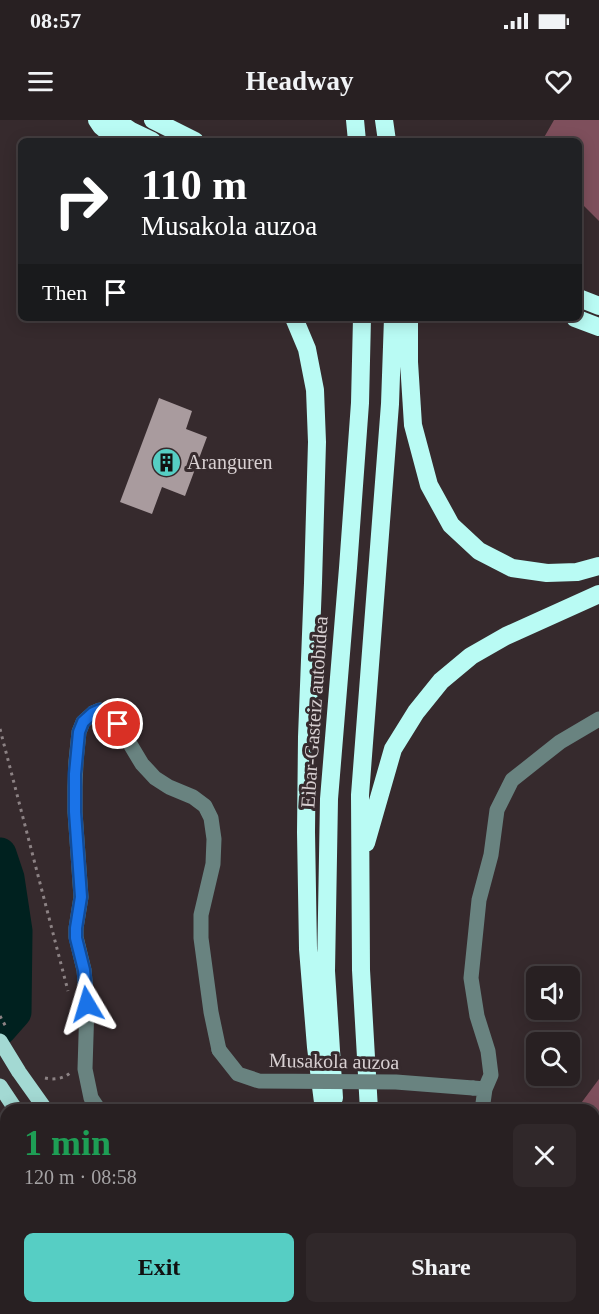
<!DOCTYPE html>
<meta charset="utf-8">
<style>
body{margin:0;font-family:Georgia,serif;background:#30282a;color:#f1f3f6;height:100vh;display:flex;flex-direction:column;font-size:22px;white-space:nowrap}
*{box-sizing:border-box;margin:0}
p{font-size:20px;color:#a5a3a5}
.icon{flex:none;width:33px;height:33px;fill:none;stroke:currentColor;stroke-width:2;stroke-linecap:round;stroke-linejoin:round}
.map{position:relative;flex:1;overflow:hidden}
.side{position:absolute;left:0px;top:984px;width:600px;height:210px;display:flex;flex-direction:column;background:#282022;border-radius:18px 18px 0 0;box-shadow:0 3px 15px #0003,0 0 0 2px #443e40}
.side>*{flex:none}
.top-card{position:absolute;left:18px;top:18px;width:564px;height:183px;border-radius:9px;box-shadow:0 3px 15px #0003,0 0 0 2px #443e40;background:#202124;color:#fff;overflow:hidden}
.tools{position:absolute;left:526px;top:846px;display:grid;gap:12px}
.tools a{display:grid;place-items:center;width:54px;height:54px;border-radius:9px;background:#282022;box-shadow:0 3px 15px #0003,0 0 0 2px #443e40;font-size:30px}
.pin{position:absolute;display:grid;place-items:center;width:51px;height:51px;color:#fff;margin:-26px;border:3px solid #fff;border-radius:50%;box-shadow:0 2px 6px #0007}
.me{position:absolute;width:66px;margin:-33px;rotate:353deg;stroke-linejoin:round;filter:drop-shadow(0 0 4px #0008)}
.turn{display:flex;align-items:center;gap:21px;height:126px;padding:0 24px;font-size:27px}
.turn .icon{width:78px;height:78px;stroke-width:2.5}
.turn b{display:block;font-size:42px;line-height:51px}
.then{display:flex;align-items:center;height:57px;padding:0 24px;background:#0003;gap:12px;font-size:22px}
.round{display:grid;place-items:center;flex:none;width:63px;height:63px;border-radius:9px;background:#30282a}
.head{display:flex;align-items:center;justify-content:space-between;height:102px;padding:0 24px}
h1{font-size:36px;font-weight:700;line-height:45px;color:#1e9e55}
.action{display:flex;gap:12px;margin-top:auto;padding:12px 24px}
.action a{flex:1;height:69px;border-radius:9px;background:#56cec4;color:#111;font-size:24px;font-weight:700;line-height:69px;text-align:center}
.action a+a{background:#30282a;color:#f1f3f6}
.status{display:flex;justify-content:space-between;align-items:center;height:42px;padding:0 30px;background:#282022;direction:ltr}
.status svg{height:16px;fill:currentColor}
header{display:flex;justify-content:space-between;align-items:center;height:78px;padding:0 24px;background:#282022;font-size:27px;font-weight:700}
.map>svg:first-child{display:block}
.green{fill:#603440}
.forest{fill:#7e4f5c}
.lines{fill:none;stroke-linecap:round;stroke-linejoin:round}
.river{stroke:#00211f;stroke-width:33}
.building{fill:#a99b9e}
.path{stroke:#8c8284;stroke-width:3;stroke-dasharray:3 4.5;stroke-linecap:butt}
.minor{stroke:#698380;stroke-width:15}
.major{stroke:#a3d9d3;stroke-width:15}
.highway{stroke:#b9fbf4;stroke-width:18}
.minor-bridge{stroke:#698380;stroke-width:15}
.route-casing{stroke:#114b97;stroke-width:15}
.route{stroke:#1a73e8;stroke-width:10}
.labels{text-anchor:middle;stroke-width:6;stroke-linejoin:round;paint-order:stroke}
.poi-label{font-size:20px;fill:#d8d0d2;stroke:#362a2d;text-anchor:start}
.street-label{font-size:20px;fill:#d8d0d2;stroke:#362a2d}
</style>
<div class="status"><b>08:57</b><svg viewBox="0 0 49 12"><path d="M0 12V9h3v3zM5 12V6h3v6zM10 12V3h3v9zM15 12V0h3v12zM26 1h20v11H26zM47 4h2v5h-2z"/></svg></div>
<header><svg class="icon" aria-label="menu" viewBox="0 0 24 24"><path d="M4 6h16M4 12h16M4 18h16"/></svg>Headway<svg class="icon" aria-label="heart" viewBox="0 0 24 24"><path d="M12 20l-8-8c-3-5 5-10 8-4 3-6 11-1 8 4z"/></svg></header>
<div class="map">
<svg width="599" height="1194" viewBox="0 0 599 1194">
<rect width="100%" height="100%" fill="#362a2d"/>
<path class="green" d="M118,1188H207L202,1194H121Z"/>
<path class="forest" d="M554,0H599V101L579,81V21H542Z
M599,959V1194H588L587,1188H594V990H576Z"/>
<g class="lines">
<path class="river" d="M0,734L8,758L16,811L15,892L0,909"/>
</g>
<path class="building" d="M159,278L192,291L186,309L207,317L185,376L162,367L152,394L120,382Z"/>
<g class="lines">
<path class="path" d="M0,609L68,871
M0,896L6,907
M45,958C53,960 63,959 70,953"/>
<path class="minor" d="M473,968L485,969L491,955L488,931L477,896L471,858L479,780L491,735L497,690L512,660L560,622L599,599
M99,990L91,978L85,949L87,884L84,850L76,817V808L81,777L75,692V667L76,641L79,612L83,602L93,593L100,590L118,604L142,644L155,658L169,667L193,677L205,686L211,698L214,719L213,744L201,795V818L211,892L219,930
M482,990L485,969
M0,1042L6,1054
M71,1188L73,1194
M501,1188L503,1194"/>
<path class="major" d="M0,921L19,952L46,990
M0,966L16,990
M109,1188L112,1194
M237,1188L241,1194
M210,1194L214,1188"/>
<path class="highway" d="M97,0L101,6L119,21
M115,0L131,11L152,21
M153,0L195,21
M355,0L357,21
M384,0L387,21
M579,178L599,186
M294,198L307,229L315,270L317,322L313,463L307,617L306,712L308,829L316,927L324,990
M409,198V242L413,305L429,365L451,405L479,431L512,448L547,453L577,452L599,446
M575,198L599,207
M366,723L393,629L416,592L441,561L471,536L506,516L599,474
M334,978L326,851L329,679L348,448L360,283L362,198
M369,990L361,850L360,675L390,284L393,198
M372,1188L373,1194
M403,1188L404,1194"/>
<path class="minor-bridge" d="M219,930L238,954L259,961L396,962L473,968"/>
</g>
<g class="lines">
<defs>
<path id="route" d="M87,884L84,850L76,818V808L81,777L75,692V654L79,612L83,602L93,593L100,590L118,604"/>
</defs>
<use href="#route" class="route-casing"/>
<use href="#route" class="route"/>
</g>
<defs>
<symbol id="building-disc" viewBox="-11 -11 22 22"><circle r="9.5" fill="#56cec4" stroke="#362a2d"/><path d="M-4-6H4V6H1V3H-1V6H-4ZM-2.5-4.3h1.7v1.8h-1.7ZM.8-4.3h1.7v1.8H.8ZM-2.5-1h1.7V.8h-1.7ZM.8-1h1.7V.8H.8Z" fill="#111"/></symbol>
</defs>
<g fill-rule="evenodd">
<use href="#building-disc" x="150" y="326" width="33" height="33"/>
</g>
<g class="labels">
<g class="poi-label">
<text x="187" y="349">Aranguren</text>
</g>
<g class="street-label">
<text transform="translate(314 592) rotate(-86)" y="7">Eibar-Gasteiz autobidea</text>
<text transform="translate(334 941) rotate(1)" y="7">Musakola auzoa</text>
</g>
</g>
</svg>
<div class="tools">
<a><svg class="icon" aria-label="sound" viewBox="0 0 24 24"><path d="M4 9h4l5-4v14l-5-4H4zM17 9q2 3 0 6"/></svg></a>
<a><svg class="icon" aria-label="search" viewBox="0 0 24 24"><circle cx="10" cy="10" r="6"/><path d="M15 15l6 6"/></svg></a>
</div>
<div class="pin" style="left:118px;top:604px;background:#d93025"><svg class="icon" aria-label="arrive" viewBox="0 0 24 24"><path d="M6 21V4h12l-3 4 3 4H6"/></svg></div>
<svg class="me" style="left:87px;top:884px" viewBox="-20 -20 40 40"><path d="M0-17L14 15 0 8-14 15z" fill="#1a73e8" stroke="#fff" stroke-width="4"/></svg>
<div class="top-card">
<div class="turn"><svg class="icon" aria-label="right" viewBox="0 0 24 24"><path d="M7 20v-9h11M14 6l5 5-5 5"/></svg><div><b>110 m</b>Musakola auzoa</div></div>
<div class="then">Then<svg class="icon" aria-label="arrive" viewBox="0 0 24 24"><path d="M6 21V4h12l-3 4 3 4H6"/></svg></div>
</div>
<section class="side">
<div class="head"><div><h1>1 min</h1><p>120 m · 08:58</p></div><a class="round"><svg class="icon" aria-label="close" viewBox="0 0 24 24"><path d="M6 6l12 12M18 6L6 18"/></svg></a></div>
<div class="action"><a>Exit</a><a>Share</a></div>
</section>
</div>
